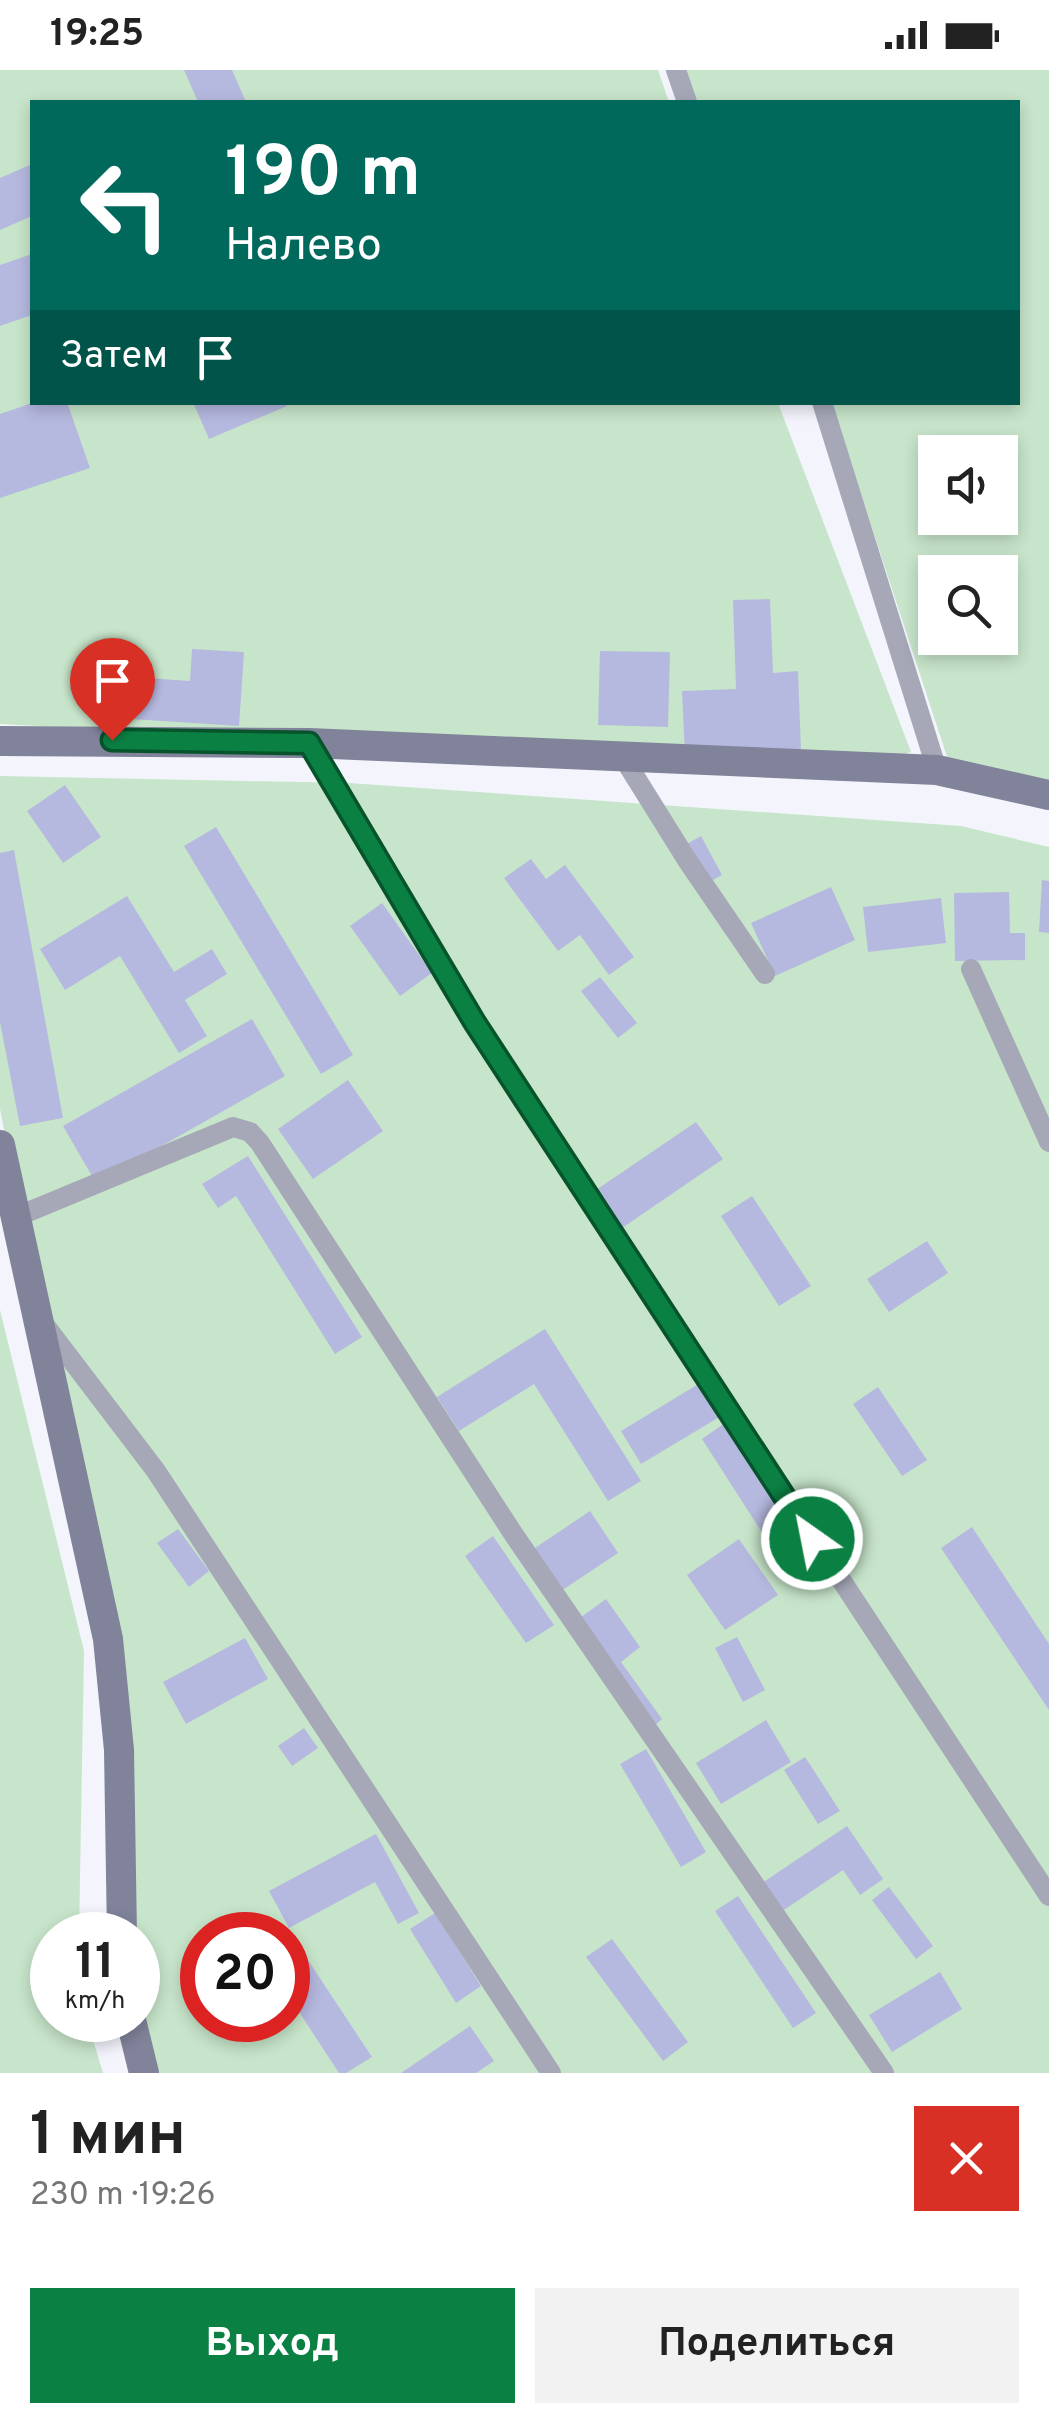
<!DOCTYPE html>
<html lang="ru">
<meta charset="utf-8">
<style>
body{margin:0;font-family:Overpass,sans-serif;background:#f2f2f2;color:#222;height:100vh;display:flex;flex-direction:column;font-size:38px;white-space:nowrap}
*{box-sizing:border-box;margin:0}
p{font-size:32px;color:#767676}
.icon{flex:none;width:55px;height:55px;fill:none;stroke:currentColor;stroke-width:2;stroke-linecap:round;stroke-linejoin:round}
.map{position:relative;height:2003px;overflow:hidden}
.drawer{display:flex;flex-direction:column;background:#fff;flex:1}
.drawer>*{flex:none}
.banner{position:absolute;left:30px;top:30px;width:990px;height:305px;border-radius:0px;box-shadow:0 5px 15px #0003;background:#00695c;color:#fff;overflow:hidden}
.fabs{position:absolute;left:918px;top:365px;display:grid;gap:20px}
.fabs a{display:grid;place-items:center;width:100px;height:100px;border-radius:0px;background:#fff;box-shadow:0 5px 15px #0003;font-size:50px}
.speed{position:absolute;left:30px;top:1842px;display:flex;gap:20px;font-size:50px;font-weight:700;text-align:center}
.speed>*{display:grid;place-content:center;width:130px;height:130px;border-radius:50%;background:#fff;box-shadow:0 5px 15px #0003;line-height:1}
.speed small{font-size:25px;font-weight:400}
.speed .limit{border:15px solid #d22;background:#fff;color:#111}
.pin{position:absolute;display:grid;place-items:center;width:85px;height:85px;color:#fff;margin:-102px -42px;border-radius:50% 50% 50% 0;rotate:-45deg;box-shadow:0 0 10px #0007}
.pin .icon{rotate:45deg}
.me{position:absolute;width:110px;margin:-55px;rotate:327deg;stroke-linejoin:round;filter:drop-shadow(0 0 8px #0008)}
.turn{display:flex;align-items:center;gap:35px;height:210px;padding:0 30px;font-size:45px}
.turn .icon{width:130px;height:130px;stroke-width:2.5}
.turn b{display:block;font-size:70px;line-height:85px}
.then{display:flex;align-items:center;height:95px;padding:0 30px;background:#0003;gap:20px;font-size:38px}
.round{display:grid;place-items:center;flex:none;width:105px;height:105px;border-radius:0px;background:#f2f2f2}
.headline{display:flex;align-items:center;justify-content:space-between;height:170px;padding:0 30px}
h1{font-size:60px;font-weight:700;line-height:75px}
.cta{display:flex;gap:20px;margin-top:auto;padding:20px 30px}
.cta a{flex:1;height:115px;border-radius:0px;background:#0b8043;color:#fff;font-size:40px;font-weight:700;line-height:115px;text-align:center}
.cta a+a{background:#f2f2f2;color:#222}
.status{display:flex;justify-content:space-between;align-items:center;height:70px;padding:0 50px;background:#fff;direction:ltr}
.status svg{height:28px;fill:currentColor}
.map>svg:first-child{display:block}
.green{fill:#c7e5ca;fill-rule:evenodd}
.building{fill:#b6b9df}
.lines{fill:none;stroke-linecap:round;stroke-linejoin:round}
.lane{stroke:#a6a8b8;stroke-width:20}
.secondary{stroke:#80839a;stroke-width:30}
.route-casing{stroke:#07532c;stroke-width:25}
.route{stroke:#0b8043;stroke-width:18}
</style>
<div class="status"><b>19:25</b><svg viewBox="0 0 49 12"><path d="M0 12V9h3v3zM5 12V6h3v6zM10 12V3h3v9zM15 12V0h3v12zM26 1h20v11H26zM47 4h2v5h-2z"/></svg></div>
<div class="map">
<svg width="1049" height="2003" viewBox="0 0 1049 2003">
<rect width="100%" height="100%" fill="#f3f4fc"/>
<path class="green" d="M0,0H658L669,32H32V332L778,333L911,682L853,700L0,654Z
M682,0H1049V727L956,714L831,333L1018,332V32H692ZM935,382H1000V448H935ZM935,502H1000V568H935Z
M0,706L349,713L961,756L1049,777V2003H142L138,1865H124L125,1677L0,1039ZM202,1865H288V1950H202Z
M0,1240L84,1581L79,1865H52V1950H87L103,2003H0Z"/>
<path class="building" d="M184,0H232L246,32H198Z
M32,94V146L0,160V108Z
M32,184V245L0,256V195Z
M35,332H67L90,398L0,428V344Z
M193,332H285L287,336L209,369Z
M770,529L773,603L798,601L801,681L685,686L682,621L736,619L733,530Z
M192,579L244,582L239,656L100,647L103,605L190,611Z
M600,581L670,582L668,657L598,655Z
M65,715L101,767L63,793L27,741Z
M216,757L353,985L321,1004L184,776Z
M701,766L722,805L706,814L685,775Z
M14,780L63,1048L20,1056L0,952V783Z
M531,789L546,809L565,795L634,887L609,905L580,865L558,881L504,808Z
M1042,810L1049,811V863L1039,862Z
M831,817L855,870L775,906L751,853Z
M1009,822L1010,863H1025V890L955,891L954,823Z
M127,826L174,902L212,879L227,904L185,930L207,966L179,983L120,886L65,920L40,879Z
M941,828L946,873L868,882L863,837Z
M382,833L432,903L400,926L350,856Z
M600,907L637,953L618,968L581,921Z
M252,949L285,1006L96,1113L63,1056Z
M348,1010L383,1061L313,1109L278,1059Z
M696,1052L723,1089L622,1158L596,1120Z
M248,1086L362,1267L335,1284L236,1126L218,1138L202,1114Z
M752,1126L811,1216L779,1236L721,1146Z
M927,1171L948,1203L889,1242L867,1209Z
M545,1259L641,1411L608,1431L534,1314L459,1361L437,1327Z
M700,1313L721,1346L641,1394L621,1361Z
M878,1317L927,1390L902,1406L853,1334Z
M725,1353L796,1463L772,1478L702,1369Z
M590,1441L618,1483L561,1521L532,1480Z
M972,1457L1049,1574V1640L941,1478Z
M178,1459L209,1501L189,1517L157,1473Z
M493,1466L554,1555L526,1573L465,1486Z
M739,1469L778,1525L725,1560L687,1505Z
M606,1529L640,1577L621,1592L662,1649L654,1656L577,1550Z
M737,1567L765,1620L743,1632L715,1578Z
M245,1568L268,1609L186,1654L163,1612Z
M766,1650L791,1692L721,1734L696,1693Z
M304,1658L318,1678L292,1696L278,1676Z
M646,1679L706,1782L681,1797L620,1694Z
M805,1687L840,1741L818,1754L784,1700Z
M847,1756L883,1809L860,1825L843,1800L781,1842L762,1813Z
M376,1764L419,1843L398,1854L375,1812L289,1858L269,1821Z
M889,1817L933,1876L916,1889L872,1830Z
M738,1826L816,1943L793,1958L715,1841Z
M435,1843L481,1916L456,1933L410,1859Z
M612,1869L688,1972L663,1991L586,1887Z
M296,1872L372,1987L346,2003H339L288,1925V1878Z
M940,1902L962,1939L892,1982L869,1945Z
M470,1956L494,1991L476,2003H401Z"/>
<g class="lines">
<path class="lane" d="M676,0L687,32
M822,332L937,700
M309,673L475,953L1049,1826
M624,689L687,790L765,904
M971,899L1049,1072
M16,1147L233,1057L250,1062L260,1073L514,1465L884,2003
M44,1254L156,1401L551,2003"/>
<path class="secondary" d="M0,671L309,673L937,700L1049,725
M0,1075L108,1569L119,1680L122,1865
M131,1950L144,2003"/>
</g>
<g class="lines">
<defs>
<path id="route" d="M112,670L309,673L475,953L812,1469"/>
</defs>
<use href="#route" class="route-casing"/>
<use href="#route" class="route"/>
</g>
</svg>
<div class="fabs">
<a><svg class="icon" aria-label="sound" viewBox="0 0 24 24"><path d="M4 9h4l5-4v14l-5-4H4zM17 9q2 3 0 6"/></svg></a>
<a><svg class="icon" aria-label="search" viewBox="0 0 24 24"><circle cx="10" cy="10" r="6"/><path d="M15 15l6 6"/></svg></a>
</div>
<div class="speed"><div>11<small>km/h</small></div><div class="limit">20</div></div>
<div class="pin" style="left:112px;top:670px;background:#d93025"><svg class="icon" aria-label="arrive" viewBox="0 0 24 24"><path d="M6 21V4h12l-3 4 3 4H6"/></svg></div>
<svg class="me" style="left:812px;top:1469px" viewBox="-20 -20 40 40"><circle r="17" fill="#0b8043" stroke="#fff" stroke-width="3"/><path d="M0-11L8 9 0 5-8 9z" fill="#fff"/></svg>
<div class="banner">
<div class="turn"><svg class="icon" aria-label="left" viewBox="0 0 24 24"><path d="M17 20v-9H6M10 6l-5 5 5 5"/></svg><div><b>190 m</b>Налево</div></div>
<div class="then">Затем<svg class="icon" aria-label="arrive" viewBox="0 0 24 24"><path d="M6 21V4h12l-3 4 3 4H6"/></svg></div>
</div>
</div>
<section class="drawer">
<div class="headline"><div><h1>1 мин</h1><p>230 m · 19:26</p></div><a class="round" style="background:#d93025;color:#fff"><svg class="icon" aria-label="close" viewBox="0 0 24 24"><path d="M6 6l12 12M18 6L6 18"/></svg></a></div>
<div class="cta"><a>Выход</a><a>Поделиться</a></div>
</section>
